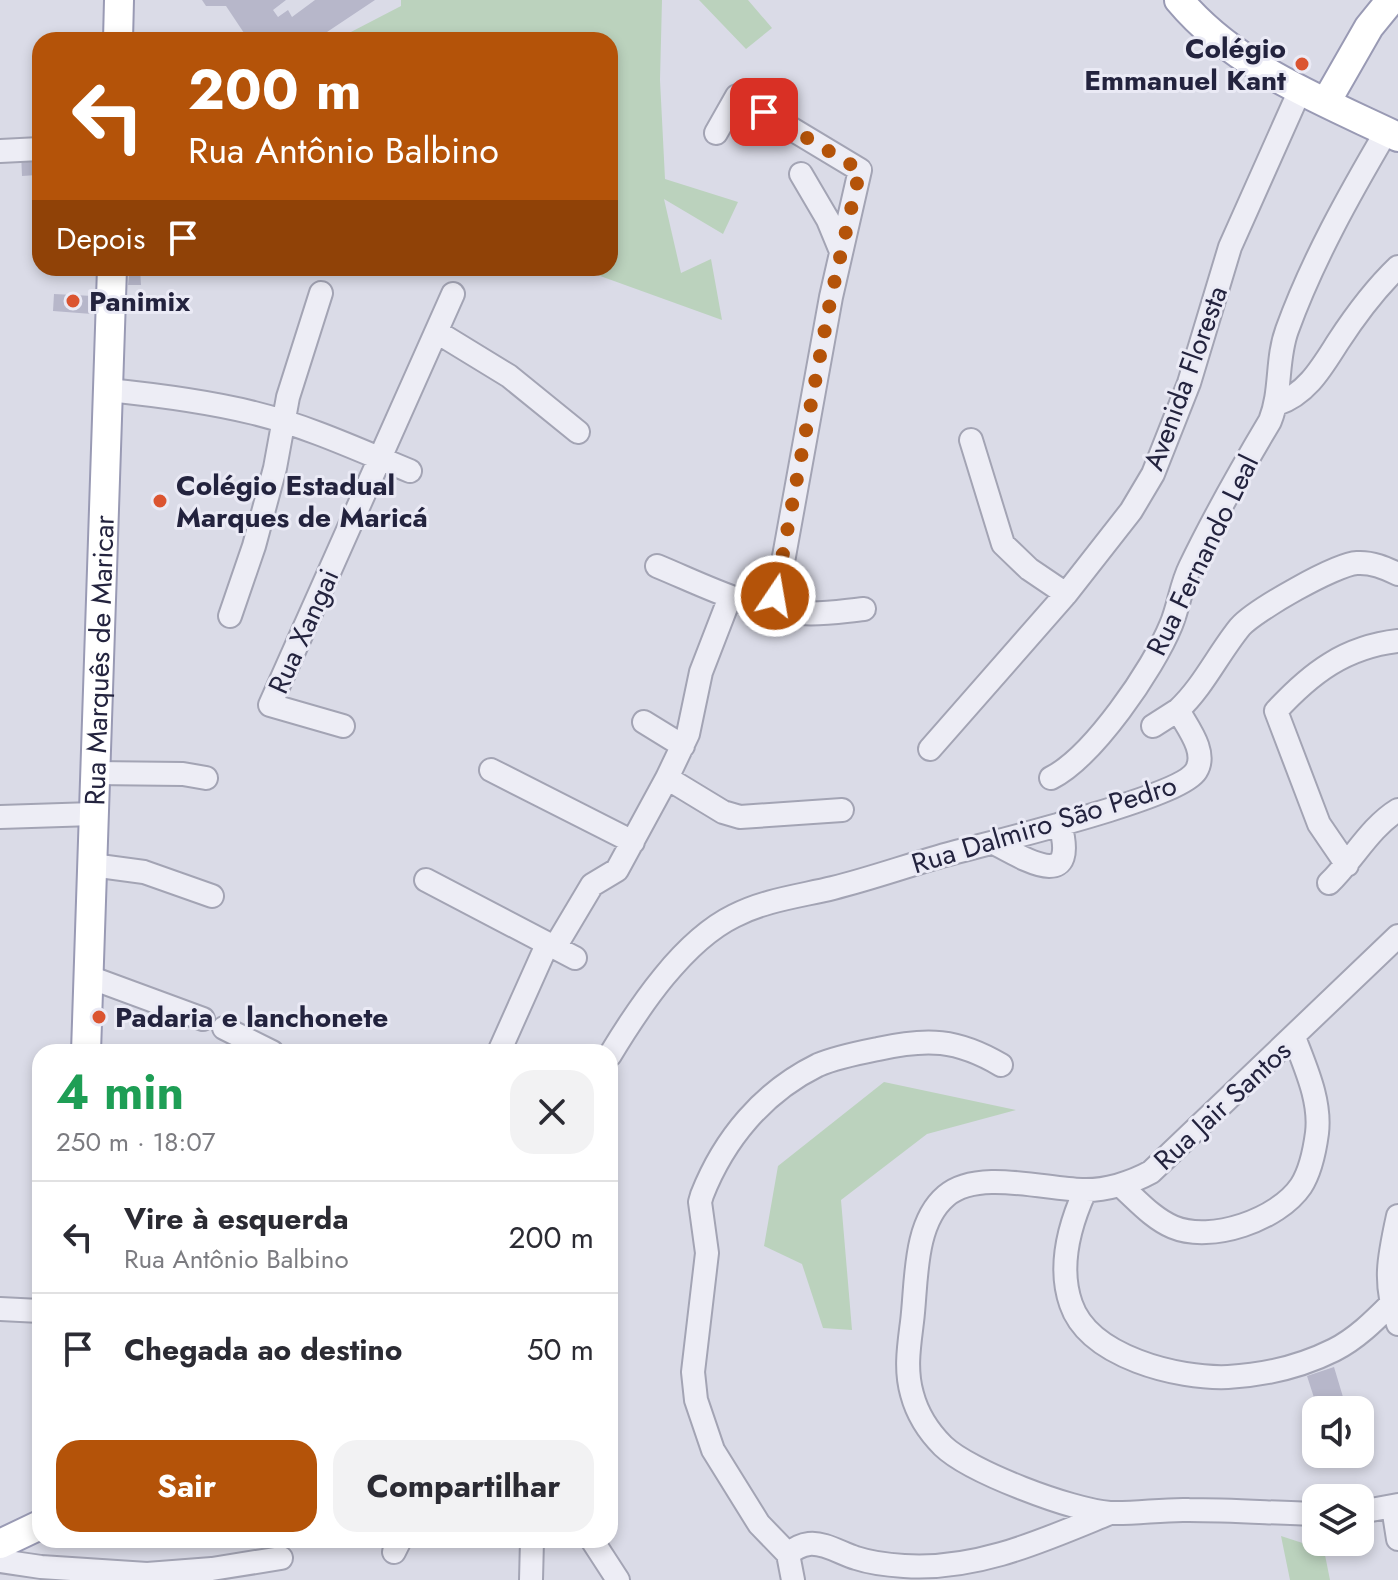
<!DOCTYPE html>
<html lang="pt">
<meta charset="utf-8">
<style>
body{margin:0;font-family:Jost,sans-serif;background:#f2f2f3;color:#2b2b33;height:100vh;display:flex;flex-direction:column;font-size:30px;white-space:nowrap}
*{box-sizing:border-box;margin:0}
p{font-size:26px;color:#7c7c81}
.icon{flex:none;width:44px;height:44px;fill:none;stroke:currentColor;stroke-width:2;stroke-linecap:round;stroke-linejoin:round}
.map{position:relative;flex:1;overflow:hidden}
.side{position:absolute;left:32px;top:1044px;width:586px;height:504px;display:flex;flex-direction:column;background:#fff;border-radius:24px;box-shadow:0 4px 12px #0003}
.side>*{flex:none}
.banner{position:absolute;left:32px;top:32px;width:586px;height:244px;border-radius:24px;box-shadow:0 4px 12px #0003;background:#b45309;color:#fff;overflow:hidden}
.fabs{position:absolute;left:1302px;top:1396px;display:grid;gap:16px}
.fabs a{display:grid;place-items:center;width:72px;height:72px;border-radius:16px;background:#fff;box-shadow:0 4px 12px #0003;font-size:40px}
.pin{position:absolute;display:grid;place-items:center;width:68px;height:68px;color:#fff;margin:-34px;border-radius:16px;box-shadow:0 4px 12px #0006}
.me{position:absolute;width:88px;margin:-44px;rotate:12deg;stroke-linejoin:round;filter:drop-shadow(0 0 6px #0008)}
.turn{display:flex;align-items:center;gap:28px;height:168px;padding:0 24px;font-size:36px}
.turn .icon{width:104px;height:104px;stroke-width:2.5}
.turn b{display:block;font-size:56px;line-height:68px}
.then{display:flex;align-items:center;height:76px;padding:0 24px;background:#0003;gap:16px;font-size:30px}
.round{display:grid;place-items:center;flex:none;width:84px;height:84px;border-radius:24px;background:#f2f2f3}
.headline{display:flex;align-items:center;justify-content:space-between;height:136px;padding:0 24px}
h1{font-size:48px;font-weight:700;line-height:60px;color:#1e9e55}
.button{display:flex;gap:16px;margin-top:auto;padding:16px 24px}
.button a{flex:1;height:92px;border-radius:24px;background:#b45309;color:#fff;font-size:32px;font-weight:700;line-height:92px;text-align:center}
.button a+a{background:#f2f2f3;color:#2b2b33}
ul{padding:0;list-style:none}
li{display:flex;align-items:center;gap:24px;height:112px;padding:0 24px;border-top:2px solid #e1e1e2}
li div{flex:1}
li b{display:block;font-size:30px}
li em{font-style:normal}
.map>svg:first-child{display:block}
.green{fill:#bbd2bd}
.building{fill:#b7b7ca}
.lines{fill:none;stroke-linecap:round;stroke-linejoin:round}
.minor-casing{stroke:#a3a4b4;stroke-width:26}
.major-casing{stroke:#999ab4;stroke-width:32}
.minor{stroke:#ededf5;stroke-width:22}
.major{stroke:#fff;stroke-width:28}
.route{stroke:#b45309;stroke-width:14;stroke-dasharray:0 25.2}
.poi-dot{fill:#db5430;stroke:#eaeaf5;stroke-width:3}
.labels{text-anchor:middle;stroke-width:6;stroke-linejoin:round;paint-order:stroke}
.poi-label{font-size:28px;font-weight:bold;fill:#23233e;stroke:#eaeaf5;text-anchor:start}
.street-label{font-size:28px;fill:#23233e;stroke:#eaeaf5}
</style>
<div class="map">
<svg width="1398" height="1580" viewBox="0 0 1398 1580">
<rect width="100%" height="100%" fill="#dadbe7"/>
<path class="green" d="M401,0H662L660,80L665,179L738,202L723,234L664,199L681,273L711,259L722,320L578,268H610V40H349V33L401,6Z
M699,0H748L772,28L746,49Z
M884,1082L1016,1110L927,1134L841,1200L852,1330L823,1328L802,1264L764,1246L778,1166Z
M1281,1536L1324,1550L1330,1580H1290Z"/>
<path class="building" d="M202,0H286L273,10L278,17L288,10L292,17L315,0H375L315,40H240L246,36L226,6H206Z
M21,153H36L37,175L22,176Z
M130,268H140L141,285H128Z
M54,294L93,296L92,314L53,311Z
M1334,1367L1346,1407L1336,1410H1318L1307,1376Z"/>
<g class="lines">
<defs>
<path id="minor" d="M716,133L737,96L860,170L831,297L779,584L768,608
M0,151L40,149
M801,174L828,220L840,249
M437,332L509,376L578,432
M108,390C157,395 206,401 254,413C307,426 359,450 410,471
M1277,404C1307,394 1322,367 1338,342C1355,316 1376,288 1398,267
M971,440L1003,544L1029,569L1066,594
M657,566C703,585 750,610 801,613C821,615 843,611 864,609
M230,616L254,546L275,468L288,397L321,293
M644,722L683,746
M343,726L270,705L453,294
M1153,726L1178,710
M930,749L1066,594L1131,511L1153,474L1189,383L1230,247L1300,90
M491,770L633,842
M94,773L183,774L206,778
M667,778L723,812L740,817L842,810
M1051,778C1093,757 1153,669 1171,625C1179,606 1181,585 1190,567C1214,517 1242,468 1270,421C1282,391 1276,360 1287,330C1312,261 1349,195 1386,132
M0,817L93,814
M994,843C1026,860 1079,893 1060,824
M92,865L144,872L212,896
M1347,865L1319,824L1276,711C1311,673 1345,647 1398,641
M426,880L575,958
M1329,883C1353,860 1370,827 1398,810
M89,977L203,1019
M224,1028L272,1052
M499,1052L545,949L558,942L592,885L617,870L667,778L688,734L701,672L730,597
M610,1055C639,1007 683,941 734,916C765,900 800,896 833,888C869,879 903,867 938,857C979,845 1179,799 1196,771C1208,752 1187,727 1178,710C1203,687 1218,654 1240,627C1255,610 1336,564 1357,563C1372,562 1385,568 1398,574
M1120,1185C1136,1199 1152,1218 1173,1227C1211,1243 1278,1220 1301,1186C1310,1172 1315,1148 1317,1133C1321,1100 1305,1067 1294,1037
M1085,1191C1070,1224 1058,1267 1071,1304C1089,1357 1178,1379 1228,1377C1264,1375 1302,1366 1334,1350C1356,1339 1374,1321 1391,1304
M1398,1216C1389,1257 1383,1283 1398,1324
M0,1309L40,1311
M1393,1507L1398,1539
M1360,1512L1398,1505
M1316,1514C1274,1513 1231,1510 1189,1510C1163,1509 1136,1514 1110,1513C1071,1510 970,1472 943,1446C929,1432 917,1413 912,1394C905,1370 909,1346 912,1322C917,1283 913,1224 946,1196C977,1169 1044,1189 1082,1190C1105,1191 1131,1183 1151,1172L1398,936
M592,1540L618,1580
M394,1552L400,1540
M788,1554C794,1549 800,1545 809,1544C824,1542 842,1554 856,1558C871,1563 888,1565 904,1566C977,1571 1044,1540 1110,1513
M0,1561L41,1567L147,1574L212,1569L281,1558
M531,1580L532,1540
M793,1580L788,1554L759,1524L713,1450L696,1400L693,1372L707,1253L700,1202L702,1195C724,1139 763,1092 818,1065C837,1057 858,1053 878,1049C927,1038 957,1039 1001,1065"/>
<g id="major">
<path d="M1179,0C1235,67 1321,100 1398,137"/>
<path d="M118,40L119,0"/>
<path d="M1326,102L1369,27L1391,0"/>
<path id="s1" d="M86,1052L112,268"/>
<path d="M0,1544L40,1525"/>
</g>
</defs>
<use href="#minor" class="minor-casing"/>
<use href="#major" class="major-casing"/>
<use href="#minor" class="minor"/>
<use href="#major" class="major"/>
</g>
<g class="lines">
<path class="route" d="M764,112L860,170L831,297L775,596"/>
</g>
<g class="poi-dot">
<circle cx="1302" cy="64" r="8"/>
<circle cx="73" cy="301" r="8"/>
<circle cx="160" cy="501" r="8"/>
<circle cx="99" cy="1017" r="8"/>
</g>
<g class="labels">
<g class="poi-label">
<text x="1286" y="58" text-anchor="end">Colégio<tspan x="1286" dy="32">Emmanuel Kant</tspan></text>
<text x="89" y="311">Panimix</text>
<text x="176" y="495">Colégio Estadual<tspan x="176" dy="32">Marques de Maricá</tspan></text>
<text x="115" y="1027">Padaria e lanchonete</text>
</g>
<g class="street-label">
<text transform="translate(1185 378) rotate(-70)" y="10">Avenida Floresta</text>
<text transform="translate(1202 555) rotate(-64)" y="10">Rua Fernando Leal</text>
<text transform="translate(303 631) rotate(-66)" y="10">Rua Xangai</text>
<text dy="10" stroke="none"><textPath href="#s1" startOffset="392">Rua Marquês de Maricar</textPath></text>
<text transform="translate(1044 824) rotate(-17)" y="10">Rua Dalmiro São Pedro</text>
<text transform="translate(1222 1105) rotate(-43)" y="10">Rua Jair Santos</text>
</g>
</g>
</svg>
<div class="fabs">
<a><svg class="icon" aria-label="sound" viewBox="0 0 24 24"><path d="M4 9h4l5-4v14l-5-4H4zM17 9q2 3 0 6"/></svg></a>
<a><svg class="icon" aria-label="layers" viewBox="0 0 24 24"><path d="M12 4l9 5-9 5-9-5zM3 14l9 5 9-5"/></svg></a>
</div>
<div class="pin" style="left:764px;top:112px;background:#d93025"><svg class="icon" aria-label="arrive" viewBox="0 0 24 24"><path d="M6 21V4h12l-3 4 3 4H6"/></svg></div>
<svg class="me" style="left:775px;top:596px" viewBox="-20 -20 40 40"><circle r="17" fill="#b45309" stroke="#fff" stroke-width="3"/><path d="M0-11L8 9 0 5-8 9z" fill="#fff"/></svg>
<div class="banner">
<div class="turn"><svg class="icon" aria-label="left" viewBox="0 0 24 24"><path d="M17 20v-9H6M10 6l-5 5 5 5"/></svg><div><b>200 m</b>Rua Antônio Balbino</div></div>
<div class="then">Depois<svg class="icon" aria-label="arrive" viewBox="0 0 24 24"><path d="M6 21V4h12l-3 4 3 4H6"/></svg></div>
</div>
<section class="side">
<div class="headline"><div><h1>4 min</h1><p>250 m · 18:07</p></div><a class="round"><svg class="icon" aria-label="close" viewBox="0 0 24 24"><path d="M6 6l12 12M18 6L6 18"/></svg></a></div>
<ul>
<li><svg class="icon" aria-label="left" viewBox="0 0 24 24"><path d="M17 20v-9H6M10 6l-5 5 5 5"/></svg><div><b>Vire à esquerda</b><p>Rua Antônio Balbino</p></div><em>200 m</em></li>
<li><svg class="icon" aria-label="arrive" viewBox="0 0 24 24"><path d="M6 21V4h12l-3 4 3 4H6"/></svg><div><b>Chegada ao destino</b></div><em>50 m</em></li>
</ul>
<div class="button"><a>Sair</a><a>Compartilhar</a></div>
</section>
</div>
